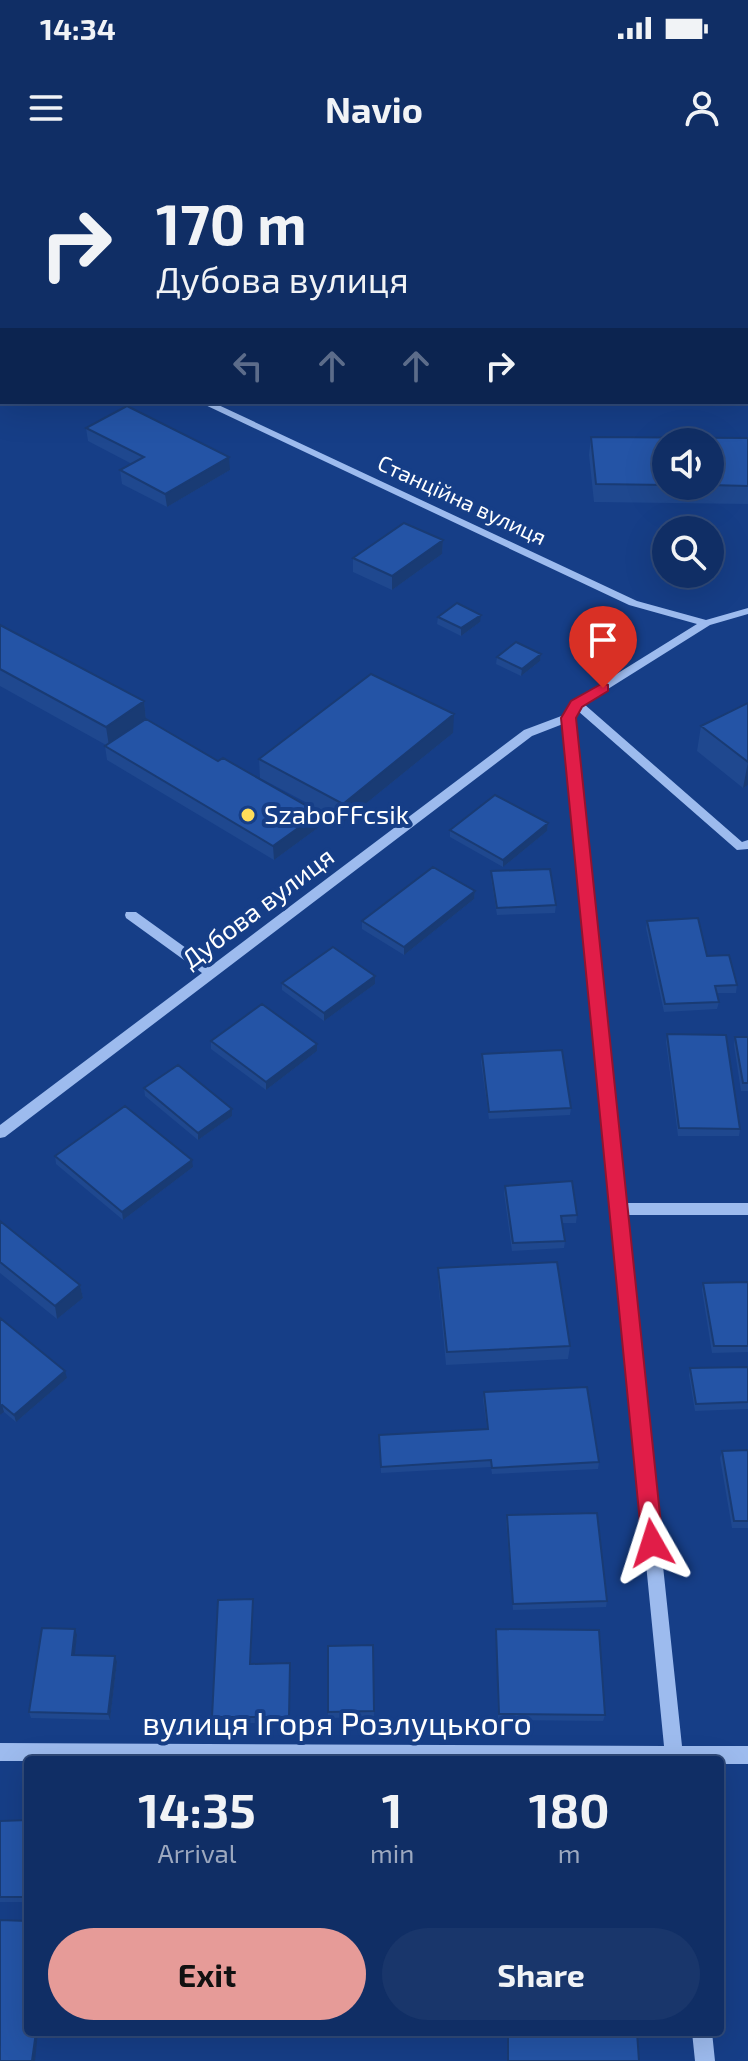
<!DOCTYPE html>
<meta charset="utf-8">
<style>
body{margin:0;font-family:"Exo 2",sans-serif;background:#19366b;color:#f1f3f6;height:100vh;display:flex;flex-direction:column;font-size:30px;white-space:nowrap}
*{box-sizing:border-box;margin:0}
p{font-size:26px;color:#9ca8bf}
.icon{flex:none;width:44px;height:44px;fill:none;stroke:currentColor;stroke-width:2;stroke-linecap:round;stroke-linejoin:round}
.map{position:relative;flex:1;overflow:hidden}
.side{position:absolute;left:24px;top:1596px;width:700px;height:280px;display:flex;flex-direction:column;background:#102e65;border-radius:8px;box-shadow:0 8px 32px #0002,0 0 0 2px #304a79}
.side>*{flex:none}
.top-card{position:absolute;left:0px;top:0px;width:748px;height:244px;box-shadow:0 8px 32px #0002,0 0 0 2px #304a79;background:#102e65;color:#f1f3f6;overflow:hidden}
.tools{position:absolute;left:652px;top:268px;display:grid;gap:16px}
.tools a{display:grid;place-items:center;width:72px;height:72px;border-radius:50%;background:#102e65;box-shadow:0 8px 32px #0002,0 0 0 2px #304a79;font-size:40px}
.pin{position:absolute;display:grid;place-items:center;width:68px;height:68px;color:#fff;margin:-82px -34px;border-radius:50% 50% 50% 0;rotate:-45deg;box-shadow:0 0 8px #0007}
.pin .icon{rotate:45deg}
.me{position:absolute;width:88px;margin:-44px;rotate:354deg;stroke-linejoin:round;filter:drop-shadow(0 0 6px #0008)}
.turn{display:flex;align-items:center;gap:28px;height:168px;padding:0 24px;font-size:36px}
.turn .icon{width:104px;height:104px;stroke-width:2.5}
.turn b{display:block;font-size:56px;line-height:68px}
.lanes{display:flex;align-items:center;height:76px;padding:0 24px;background:#0003;justify-content:center;gap:40px;direction:ltr}
.lanes .off{opacity:.35}
.eta{display:flex;justify-content:space-evenly;align-items:center;height:136px;text-align:center}
.eta b{font-size:48px;font-weight:700;line-height:56px}
.action{display:flex;gap:16px;margin-top:auto;padding:16px 24px}
.action a{flex:1;height:92px;border-radius:48px;background:#e69b98;color:#111;font-size:32px;font-weight:700;line-height:92px;text-align:center}
.action a+a{background:#19366b;color:#f1f3f6}
.status{display:flex;justify-content:space-between;align-items:center;height:56px;padding:0 40px;background:#102e65;direction:ltr}
.status svg{height:22px;fill:currentColor}
header{display:flex;justify-content:space-between;align-items:center;height:104px;padding:0 24px;background:#102e65;font-size:36px;font-weight:700}
.map>svg:first-child{display:block}
.lines{fill:none;stroke-linecap:round;stroke-linejoin:round}
.minor{fill:#9dbbee;fill-rule:evenodd}
.wall{fill:#1f488f;fill-rule:evenodd}
.shaded-wall{fill:#193b74}
.building{fill:#2454a6;stroke:#193b74;stroke-width:2}
.route{fill:#e11d48;stroke:#92132f;stroke-width:2}
.poi-dot{fill:#ffdd5a;stroke:#163e87;stroke-width:3}
.labels{text-anchor:middle;stroke-width:8;stroke-linejoin:round;paint-order:stroke}
.far-street-label{font-size:22px;fill:#fff;stroke:#163e87}
.poi-label{font-size:26px;fill:#fff;stroke:#163e87;text-anchor:start}
.street-label{font-size:26px;fill:#fff;stroke:#163e87}
.near-street-label{font-size:32px;fill:#fff;stroke:#163e87}
</style>
<div class="status"><b>14:34</b><svg viewBox="0 0 49 12"><path d="M0 12V9h3v3zM5 12V6h3v6zM10 12V3h3v9zM15 12V0h3v12zM26 1h20v11H26zM47 4h2v5h-2z"/></svg></div>
<header><svg class="icon" aria-label="menu" viewBox="0 0 24 24"><path d="M4 6h16M4 12h16M4 18h16"/></svg>Navio<svg class="icon" aria-label="person" viewBox="0 0 24 24"><circle cx="12" cy="8" r="4"/><path d="M4 21q1-7 8-7t8 7"/></svg></header>
<div class="map">
<svg width="748" height="1901" viewBox="0 0 748 1901">
<rect width="100%" height="100%" fill="#163e87"/>
<g class="lines">
<path class="minor" d="M0,143L2,144V150L0,149Z
M199,242H212L637,441L706,460L748,448V454L710,465L584,544L742,682L748,680V689L737,690L578,551L574,558L625,1043H748V1055H626L682,1586H748V1604H720V1600L0,1601V1583L664,1586L563,564L532,576L5,977L0,978V965L202,813L126,758L125,755L126,752H136L211,806L524,570L564,555L573,541L697,464L629,445Z
M692,1872H712L715,1901H695Z"/>
</g>
<path class="wall" d="M653,0H748V38H746V2H653Z
M746,50H748V92H746Z
M746,178H748V245L573,243L746,242Z
M86,268L230,310L167,347L122,324L120,310L132,304L88,281Z
M591,277L748,278V344L594,342L589,295ZM666,282L710,326H666Z
M443,380L442,394L392,430L353,412V398Z
M438,457L480,462L461,476L437,464Z
M0,465L144,541L146,559L218,601L319,653V667L274,700L107,600L105,586L106,585L0,526Z
M541,494L540,501L521,516L496,504L497,497Z
M748,543V625L743,628L697,591L701,566Z
M453,573L343,662L260,618L259,599Z
M548,663L547,671L503,707L450,677V670Z
M491,711L556,745L555,753L497,755L491,719Z
M475,731L474,739L404,795L362,769V761Z
M647,761L707,796L737,825L736,833H717L719,842L717,849L664,852L646,768Z
M282,823L375,824L324,861L282,830Z
M667,874L740,969L739,976H678L666,882Z
M735,877H748V931H741L734,885Z
M211,881L317,891L266,930L211,889Z
M482,894L571,948L570,955L489,959L481,902Z
M144,928L232,949V956L198,980L145,936Z
M55,996L193,1007L123,1060L56,1004Z
M505,1026L577,1055L576,1063H562L565,1081L564,1088L512,1091L504,1033Z
M0,1061L80,1125L83,1138L57,1159L0,1113Z
M438,1108L570,1186L568,1199L446,1205L438,1121Z
M748,1122V1192L712,1193L702,1130L703,1123Z
M0,1158L67,1218L16,1262L4,1252L0,1255Z
M748,1207V1249L695,1251L689,1215L690,1208Z
M484,1232L599,1302L598,1309L492,1314L491,1307L381,1313L379,1275L487,1269L483,1239Z
M748,1290V1368H732L720,1298L722,1291Z
M507,1355L607,1441L606,1447L513,1450L506,1361Z
M253,1439L251,1504L290,1503L289,1563H213L212,1557Z
M496,1469L605,1555L603,1561L498,1560Z
M77,1475L74,1495L117,1502L110,1560L31,1558L29,1552Z
M373,1485L374,1557L328,1558V1486Z
M28,1660V1742H0V1661Z"/>
<path class="shaded-wall" d="M2,214V229L0,230V215Z
M229,297L230,310L167,347L165,334Z
M443,380L442,394L392,430V416Z
M481,455L480,462L461,476V468Z
M541,494L540,501L521,516L522,509Z
M144,541L146,560L109,586L106,567Z
M454,554L453,573L343,662V644Z
M748,602V625L743,628Z
M319,653V667L274,700L273,686Z
M548,663L547,671L503,707V700Z
M475,731L474,739L404,795V787Z
M375,816V824L324,861V853Z
M317,884V891L266,930V922Z
M232,949V956L198,980V973Z
M192,1000L193,1007L123,1060L122,1052Z
M80,1125L83,1138L57,1159L55,1146Z
M65,1211L67,1218L16,1262L14,1255Z
M2,1245L4,1252L0,1255V1246Z
M75,1469L77,1475L74,1502L72,1495Z
M115,1496L117,1502L110,1560L108,1554Z
M36,1872H38L35,1901H32Z"/>
<path class="building" d="M383,0H576V2H383Z
M654,0H748V21H746V2H654Z
M746,50H748V75H746Z
M746,178H748V223H746Z
M127,246L229,297L165,334L120,310L144,297L86,268Z
M591,277L748,278V326L710,325V282H666V325L596,324Z
M404,363L443,380L392,416L353,398Z
M457,443L481,455L461,468L438,457Z
M0,465L144,541L106,567L0,509Z
M516,482L541,494L522,509L497,497Z
M371,514L454,554L343,644L259,599Z
M748,543V602L701,566Z
M146,559L218,601L223,598L319,653L273,686L105,586Z
M495,635L548,663L503,700L450,670Z
M433,707L475,731L404,787L362,761Z
M550,709L556,745L497,748L491,711Z
M698,758L707,796L729,795L737,825L715,826L719,842L665,844L647,761Z
M333,787L375,816L324,853L282,823Z
M262,844L317,884L266,922L211,881Z
M667,874L726,875L740,969L679,968Z
M735,877H748V923H743Z
M562,890L571,948L489,952L482,894Z
M178,905L232,949L198,973L144,928Z
M125,946L192,1000L122,1052L55,996Z
M572,1021L577,1055L561,1056L565,1081L513,1083L505,1026Z
M0,1061L80,1125L55,1146L0,1102Z
M557,1102L570,1186L447,1192L438,1108Z
M748,1122V1186H714L703,1123Z
M0,1158L65,1211L14,1255L2,1245L0,1246Z
M748,1207V1242L696,1244L690,1208Z
M587,1227L599,1302L492,1308L491,1300L381,1307L379,1275L488,1269L484,1232Z
M748,1290V1361H734L722,1291Z
M597,1353L607,1441L513,1444L507,1355Z
M253,1439L250,1504L290,1503L289,1557H212L218,1440Z
M42,1468L75,1469L72,1495L115,1496L108,1554L29,1552Z
M496,1469L599,1470L605,1555L499,1554Z
M373,1485L374,1551L328,1552V1486Z
M28,1660V1737H0V1661Z
M0,1760L28,1761V1872H36L32,1901H0Z
M508,1872H637L639,1901H508Z"/>
<path class="route" d="M603,523L608,525V531L582,547L576,558L663,1383L660,1390L652,1393L645,1390L642,1383L561,558L571,541Z"/>
<circle class="poi-dot" cx="248" cy="655" r="8"/>
<g class="labels">
<g class="far-street-label">
<text transform="translate(462 340) rotate(25)" y="8">Станційна вулиця</text>
</g>
<g class="poi-label">
<text x="264" y="664">SzaboFFcsik</text>
</g>
<g class="street-label">
<text transform="translate(258 748) rotate(-37)" y="9">Дубова вулиця</text>
</g>
<g class="near-street-label">
<text x="337" y="1575">вулиця Ігоря Розлуцького</text>
</g>
</g>
</svg>
<div class="tools">
<a><svg class="icon" aria-label="sound" viewBox="0 0 24 24"><path d="M4 9h4l5-4v14l-5-4H4zM17 9q2 3 0 6"/></svg></a>
<a><svg class="icon" aria-label="search" viewBox="0 0 24 24"><circle cx="10" cy="10" r="6"/><path d="M15 15l6 6"/></svg></a>
</div>
<div class="pin" style="left:603px;top:528px;background:#d93025"><svg class="icon" aria-label="arrive" viewBox="0 0 24 24"><path d="M6 21V4h12l-3 4 3 4H6"/></svg></div>
<svg class="me" style="left:652px;top:1383px" viewBox="-20 -20 40 40"><path d="M0-17L14 15 0 8-14 15z" fill="#e11d48" stroke="#fff" stroke-width="4"/></svg>
<div class="top-card">
<div class="turn"><svg class="icon" aria-label="right" viewBox="0 0 24 24"><path d="M7 20v-9h11M14 6l5 5-5 5"/></svg><div><b>170 m</b>Дубова вулиця</div></div>
<div class="lanes"><svg class="icon off" aria-label="left" viewBox="0 0 24 24"><path d="M17 20v-9H6M10 6l-5 5 5 5"/></svg><svg class="icon off" aria-label="ahead" viewBox="0 0 24 24"><path d="M12 20V5M6 11l6-6 6 6"/></svg><svg class="icon off" aria-label="ahead" viewBox="0 0 24 24"><path d="M12 20V5M6 11l6-6 6 6"/></svg><svg class="icon" aria-label="right" viewBox="0 0 24 24"><path d="M7 20v-9h11M14 6l5 5-5 5"/></svg></div>
</div>
<section class="side">
<div class="eta">
<div><b>14:35</b><p>Arrival</p></div>
<div><b>1</b><p>min</p></div>
<div><b>180</b><p>m</p></div>
</div>
<div class="action"><a>Exit</a><a>Share</a></div>
</section>
</div>
